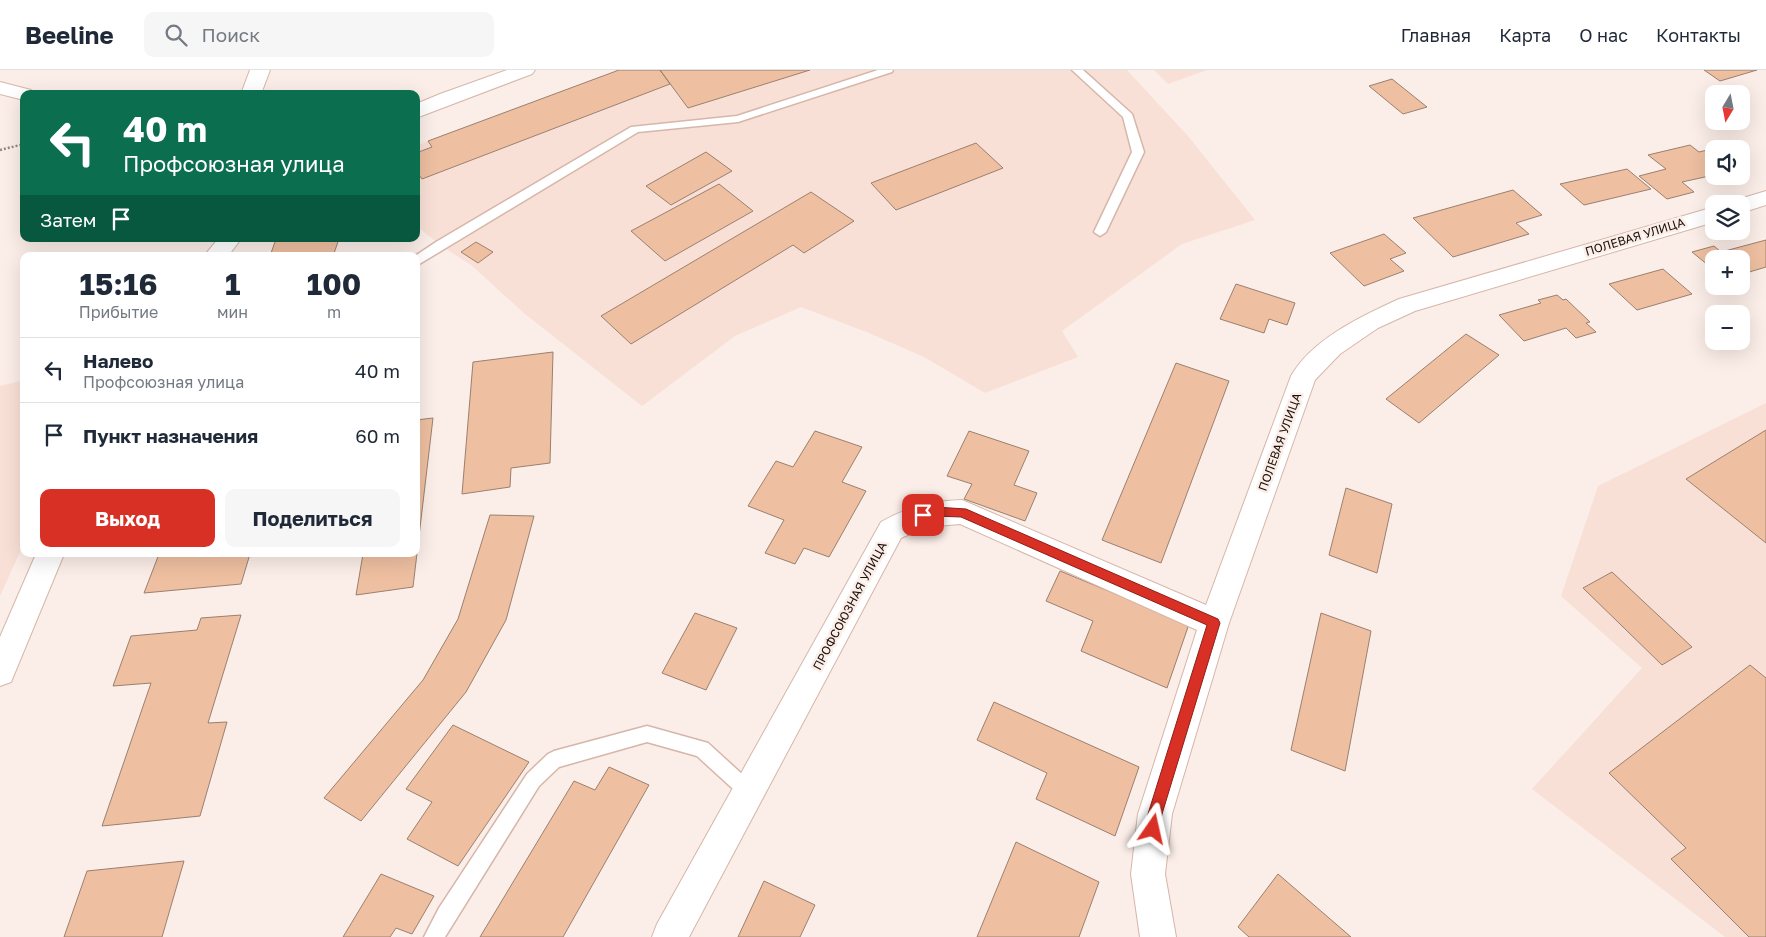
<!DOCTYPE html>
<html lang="ru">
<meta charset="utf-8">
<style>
body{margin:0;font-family:"Golos Text",sans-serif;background:#f6f6f7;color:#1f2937;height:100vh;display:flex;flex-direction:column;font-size:19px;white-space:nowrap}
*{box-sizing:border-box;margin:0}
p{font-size:16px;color:#747a83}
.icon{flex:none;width:28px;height:28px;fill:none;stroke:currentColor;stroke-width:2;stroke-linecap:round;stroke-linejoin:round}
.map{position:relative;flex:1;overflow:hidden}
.sheet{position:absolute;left:20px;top:182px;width:400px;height:305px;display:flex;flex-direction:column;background:#fff;border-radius:10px;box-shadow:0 5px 20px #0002}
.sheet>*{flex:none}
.banner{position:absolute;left:20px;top:20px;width:400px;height:152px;border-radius:10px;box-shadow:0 5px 20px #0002;background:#0b6e4f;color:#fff;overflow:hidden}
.needle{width:32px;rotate:190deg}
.tools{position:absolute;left:1705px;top:15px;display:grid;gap:10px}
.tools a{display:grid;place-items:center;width:45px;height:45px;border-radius:10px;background:#fff;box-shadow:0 5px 20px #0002;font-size:25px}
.pin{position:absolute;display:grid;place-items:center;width:42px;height:42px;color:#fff;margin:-21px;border-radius:10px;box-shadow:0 2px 8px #0006}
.me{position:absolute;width:55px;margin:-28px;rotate:11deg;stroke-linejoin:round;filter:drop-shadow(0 0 4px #0008)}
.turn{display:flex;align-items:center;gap:18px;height:105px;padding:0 20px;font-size:22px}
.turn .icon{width:65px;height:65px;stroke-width:2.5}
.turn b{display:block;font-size:35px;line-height:42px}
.then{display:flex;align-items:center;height:48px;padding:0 20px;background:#0003;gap:10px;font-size:19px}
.eta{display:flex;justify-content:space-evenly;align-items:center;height:85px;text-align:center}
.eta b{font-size:30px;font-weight:700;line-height:35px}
.action{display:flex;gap:10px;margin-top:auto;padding:10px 20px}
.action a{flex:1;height:58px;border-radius:10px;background:#d93025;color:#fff;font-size:20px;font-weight:700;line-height:58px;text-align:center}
.action a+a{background:#f6f6f7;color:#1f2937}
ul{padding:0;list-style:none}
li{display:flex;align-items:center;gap:15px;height:65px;padding:0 20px;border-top:1px solid #e0e1e3}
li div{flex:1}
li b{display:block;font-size:19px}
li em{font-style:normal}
header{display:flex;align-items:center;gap:30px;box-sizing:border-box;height:70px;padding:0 25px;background:#fff;border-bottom:1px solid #e0e1e3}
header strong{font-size:24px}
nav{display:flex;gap:28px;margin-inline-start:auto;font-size:18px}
.search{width:350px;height:45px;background:#f6f6f7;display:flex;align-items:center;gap:12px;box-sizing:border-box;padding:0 18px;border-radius:10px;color:#747a83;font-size:19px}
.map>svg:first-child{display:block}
.built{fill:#f9e0d6}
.building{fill:#eebfa1;stroke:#9b806f}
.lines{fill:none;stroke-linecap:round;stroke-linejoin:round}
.service-casing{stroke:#d6b6a9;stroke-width:3}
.minor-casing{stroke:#d6b6a9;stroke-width:2}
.tertiary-casing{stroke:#d6b6a9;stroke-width:2}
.secondary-casing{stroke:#d6b6a9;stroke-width:2}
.path{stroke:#958883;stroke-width:2.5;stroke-dasharray:2 2;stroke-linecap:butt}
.service{fill:#fff;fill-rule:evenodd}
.minor{fill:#fff;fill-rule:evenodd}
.tertiary{fill:#fff;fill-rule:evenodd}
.secondary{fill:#fff;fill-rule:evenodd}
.route{fill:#d93025;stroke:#8d1f18}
.labels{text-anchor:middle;stroke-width:5;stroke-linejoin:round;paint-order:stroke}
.street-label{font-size:12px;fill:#1b100b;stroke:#fbede7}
</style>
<header>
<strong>Beeline</strong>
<div class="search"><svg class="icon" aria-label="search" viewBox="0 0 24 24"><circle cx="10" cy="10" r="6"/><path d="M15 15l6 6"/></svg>Поиск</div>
<nav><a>Главная</a><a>Карта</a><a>О нас</a><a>Контакты</a></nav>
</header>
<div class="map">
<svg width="1766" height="867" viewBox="0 0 1766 867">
<rect width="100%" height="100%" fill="#fbede7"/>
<path class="built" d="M619,0H1127L1188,66L1255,150L1182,174L1062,261L1078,287L985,323L924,287L869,263L801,237L735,266L642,336L525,244L471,195L440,175L419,158L416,154V76Z
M1154,0H1207L1168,14Z
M24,310V473L0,526V316Z
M1766,333V867H1725L1532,719L1642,598L1561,526L1598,416Z"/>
<path class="building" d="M619,0H660L670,14L422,109L416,101V83L432,77L428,71Z
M660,0H810L688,38Z
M1704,0H1757L1720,11Z
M1392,9L1427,37L1403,44L1369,16Z
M976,73L1003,98L896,140L871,113Z
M1690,75L1699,82L1720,77L1722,79H1714V105L1682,112L1694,122L1667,129L1639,106L1666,99L1648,85Z
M706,82L732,101L671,135L646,116Z
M1627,99L1651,119L1584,135L1560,114Z
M719,114L753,141L665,191L631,161Z
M1513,120L1542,145L1516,153L1529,164L1453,187L1413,148Z
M811,122L854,151L804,183L793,175L631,274L601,246Z
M1384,164L1406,183L1390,189L1404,201L1364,216L1330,183Z
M276,169H339L333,186H270Z
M1766,170V197L1746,203L1741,201V189H1714V200L1692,182L1714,176L1721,182Z
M476,172L493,182L478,193L461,182Z
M1663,199L1692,224L1637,240L1609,214Z
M1236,214L1295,233L1287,255L1269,249L1264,263L1220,249Z
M1557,225L1563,230L1566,229L1590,252L1586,253L1596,262L1576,268L1566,258L1524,271L1499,245L1541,233L1538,230Z
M1466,264L1499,285L1419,353L1386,329Z
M553,282L550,393L511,398L510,417L462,424L473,292Z
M1176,293L1229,311L1161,493L1102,470Z
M433,348L413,517L356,525L363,484H416V350Z
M1766,360V473L1686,409Z
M815,361L862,377L842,412L866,421L829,487L804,478L795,494L765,483L784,450L748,436L776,391L793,397Z
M969,361L1029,381L1014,415L1037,423L1025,451L964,429L972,414L947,406Z
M1346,418L1392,434L1377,503L1329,485Z
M490,445L534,446L506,550L466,622L361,751L324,728L423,610L458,549Z
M159,484H250L241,514L144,523Z
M1060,501L1189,554L1167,618L1081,581L1093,551L1046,531Z
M1612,502L1692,577L1662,595L1583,518Z
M695,543L737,558L706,620L662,603Z
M1321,543L1371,561L1345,701L1291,680Z
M241,545L208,653L227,652L200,746L102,756L151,613L113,616L131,566L197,560L201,548Z
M1750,595L1766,608V867H1749L1671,789L1686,778L1609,703Z
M994,632L1139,697L1115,766L1036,729L1047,703L977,670Z
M453,655L529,692L458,796L407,769L432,732L406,719Z
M609,697L649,715L563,867H480L574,711L595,720Z
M1016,772L1099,812L1079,867H977Z
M184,791L162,867H64L87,801Z
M381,804L434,826L412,864L396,858L390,867H343Z
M1278,804L1351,867H1249L1238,857Z
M764,811L815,835L800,867H738Z"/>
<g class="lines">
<defs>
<path id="service" d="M878,0H893L892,2L738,52L638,62L416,196L415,186L436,172L631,57L737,46Z
M1072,0H1083L1132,44L1144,82L1106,162L1100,166L1094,162L1132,82L1123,47Z
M647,656L708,673L755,716L758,722L755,728L749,731L743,728L697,686L647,672L559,697L539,716L445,867H424L439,838L527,704L548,684L554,681Z"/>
<path id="minor" d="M0,12L31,20L34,24H24V30L0,24Z
M1766,121V135L1741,143V134H1732L1733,131Z
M1714,137V152L1415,241L1378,258L1340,284L1315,310L1229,553L1172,744L1165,804L1176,867H1140L1131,804L1138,744L1197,560L960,454L925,457L901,468L689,867H652L657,854L881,452C907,437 932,431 962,430L1206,535L1291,306C1312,269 1362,246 1399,229Z"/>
<path id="tertiary" d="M218,169H241L228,186H204Z
M36,484H64L11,612L0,616V567Z"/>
<path id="secondary" d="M250,0H270L261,24H241Z
M507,0H535L532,4L416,48V34L440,24Z"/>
</defs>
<use href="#service" class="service-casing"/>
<use href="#minor" class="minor-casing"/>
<use href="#tertiary" class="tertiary-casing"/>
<use href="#secondary" class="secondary-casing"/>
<path class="path" d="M0,80L24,74"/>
<use href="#service" class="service"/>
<use href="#minor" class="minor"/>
<use href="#tertiary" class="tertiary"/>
<use href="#secondary" class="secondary"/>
</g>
<path class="route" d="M935,437L966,439L1218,549L1220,553L1162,744L1158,764L1153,766L1148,764L1146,759L1148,744L1207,555L961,447L935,446L923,450L919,448L917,445L919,441Z"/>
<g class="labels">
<g class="street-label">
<text transform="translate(1635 167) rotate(-17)" y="4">ПОЛЕВАЯ УЛИЦА</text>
<text transform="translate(1280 372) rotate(-70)" y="4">ПОЛЕВАЯ УЛИЦА</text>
<text transform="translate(850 536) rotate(-62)" y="4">ПРОФСОЮЗНАЯ УЛИЦА</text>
</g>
</g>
</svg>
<div class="tools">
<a><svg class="needle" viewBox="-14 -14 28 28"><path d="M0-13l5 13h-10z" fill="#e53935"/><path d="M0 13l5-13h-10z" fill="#747a83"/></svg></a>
<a><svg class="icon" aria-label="sound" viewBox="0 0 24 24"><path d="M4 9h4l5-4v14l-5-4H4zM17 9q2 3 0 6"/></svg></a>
<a><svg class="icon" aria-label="layers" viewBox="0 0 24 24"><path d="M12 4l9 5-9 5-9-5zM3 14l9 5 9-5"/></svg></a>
<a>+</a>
<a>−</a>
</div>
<div class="pin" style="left:923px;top:445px;background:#d93025"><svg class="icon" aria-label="arrive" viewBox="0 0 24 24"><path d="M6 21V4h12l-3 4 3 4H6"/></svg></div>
<svg class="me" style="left:1153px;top:759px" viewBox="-20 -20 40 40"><path d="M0-17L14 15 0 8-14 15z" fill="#d93025" stroke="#fff" stroke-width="4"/></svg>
<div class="banner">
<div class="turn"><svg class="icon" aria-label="left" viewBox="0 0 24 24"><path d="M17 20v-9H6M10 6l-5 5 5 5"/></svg><div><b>40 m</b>Профсоюзная улица</div></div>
<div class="then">Затем<svg class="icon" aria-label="arrive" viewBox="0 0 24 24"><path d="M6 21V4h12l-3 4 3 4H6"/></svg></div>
</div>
<section class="sheet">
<div class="eta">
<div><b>15:16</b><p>Прибытие</p></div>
<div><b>1</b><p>мин</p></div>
<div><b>100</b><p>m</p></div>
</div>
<ul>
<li><svg class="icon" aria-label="left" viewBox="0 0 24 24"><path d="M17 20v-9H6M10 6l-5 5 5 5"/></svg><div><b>Налево</b><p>Профсоюзная улица</p></div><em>40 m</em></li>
<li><svg class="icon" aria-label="arrive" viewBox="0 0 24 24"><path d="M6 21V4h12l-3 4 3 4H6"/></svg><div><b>Пункт назначения</b></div><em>60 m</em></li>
</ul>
<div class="action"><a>Выход</a><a>Поделиться</a></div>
</section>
</div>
